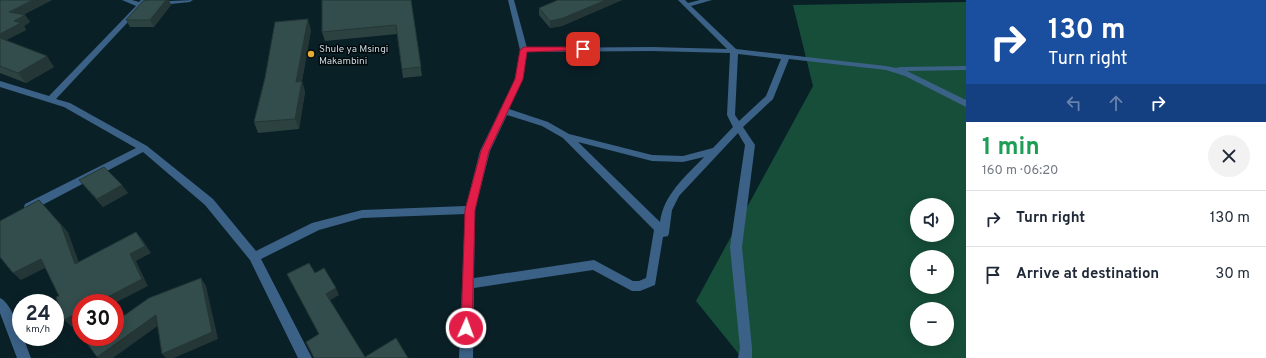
<!DOCTYPE html>
<meta charset="utf-8">
<style>
body{margin:0;font-family:Overpass,sans-serif;background:#f2f2f3;color:#1f2937;height:100vh;display:flex;flex-direction:column;font-size:15px;white-space:nowrap}
*{box-sizing:border-box;margin:0}
p{font-size:13px;color:#747a83}
.icon{flex:none;width:22px;height:22px;fill:none;stroke:currentColor;stroke-width:2;stroke-linecap:round;stroke-linejoin:round}
.map{position:relative;flex:1;overflow:hidden}
.details{display:flex;flex-direction:column;background:#fff;width:300px}
.details>*{flex:none}
.hud{background:#1a4fa0;color:#fff;overflow:hidden}
.fabs{position:absolute;left:910px;top:198px;display:grid;gap:8px}
.fabs a{display:grid;place-items:center;width:44px;height:44px;border-radius:50%;background:#fff;box-shadow:0 2px 10px #0003;font-size:20px}
.speed{position:absolute;left:12px;top:294px;display:flex;gap:8px;font-size:20px;font-weight:700;text-align:center}
.speed>*{display:grid;place-content:center;width:52px;height:52px;border-radius:50%;background:#fff;box-shadow:0 2px 10px #0003;line-height:1}
.speed small{font-size:10px;font-weight:400}
.speed .limit{border:6px solid #d22;background:#fff;color:#111}
.pin{position:absolute;display:grid;place-items:center;width:34px;height:34px;color:#fff;margin:-17px;border-radius:8px;box-shadow:0 2px 6px #0006}
.me{position:absolute;width:44px;margin:-22px;rotate:2deg;stroke-linejoin:round;filter:drop-shadow(0 0 3px #0008)}
.turn{display:flex;align-items:center;gap:14px;height:84px;padding:0 16px;font-size:18px}
.turn .icon{width:52px;height:52px;stroke-width:2.5}
.turn b{display:block;font-size:28px;line-height:34px}
.lanes{display:flex;align-items:center;height:38px;padding:0 16px;background:#0003;justify-content:center;gap:20px;direction:ltr}
.lanes .off{opacity:.35}
.round{display:grid;place-items:center;flex:none;width:42px;height:42px;border-radius:21px;background:#f2f2f3}
.headline{display:flex;align-items:center;justify-content:space-between;height:68px;padding:0 16px}
h1{font-size:24px;font-weight:700;line-height:30px;color:#1e9e55}
ul{padding:0;list-style:none}
li{display:flex;align-items:center;gap:12px;height:56px;padding:0 16px;border-top:1px solid #e0e1e3}
li div{flex:1}
li b{display:block;font-size:15px}
li em{font-style:normal}
main{display:flex;flex:1;min-height:0}
.map>svg:first-child{display:block}
.green{fill:#164e39;fill-rule:evenodd}
.lines{fill:none;stroke-linecap:round;stroke-linejoin:round}
.minor{fill:#3b6186;fill-rule:evenodd}
.wall{fill:#2c4241}
.shaded-wall{fill:#243635}
.building{fill:#334d4c;stroke:#243635}
.route{fill:#e11d48;stroke:#92132f}
.poi-dot{fill:#e7ac36;stroke:#02090c;stroke-width:1.5}
.labels{text-anchor:middle;stroke-width:3;stroke-linejoin:round;paint-order:stroke}
.far-poi-label{font-size:10px;fill:#c9d6da;stroke:#02090c;text-anchor:start}
</style>
<main>
<div class="map">
<svg width="966" height="358" viewBox="0 0 966 358">
<rect width="100%" height="100%" fill="#0a2027"/>
<path class="green" d="M966,2V358H742L696,301L813,86L793,5ZM917,205H947V235H917ZM917,257H947V287H917ZM917,309H947V339H917Z"/>
<g class="lines">
<path class="minor" d="M122,0H132L139,2L141,0H148L147,2L193,0L190,2L142,7L56,99L70,103L147,146L213,199L256,251L312,223L362,210L466,206L480,151L515,79L520,50L508,0H514L527,48L652,47L727,49L678,0H685L688,3L700,0H712L691,6L736,49L886,66L896,68L900,67L966,66V70L907,71L966,100V107L905,76L886,70L789,59L773,99L743,127L755,145L742,247L752,348V358H738L740,348L730,247L745,145L738,133L679,196L672,210L669,233L668,236L663,237L655,285L640,291H632L593,270L474,288L473,358H459L465,214L362,218L319,230L261,259L312,358H298L250,260L205,205L143,152L33,210H25L24,207L25,204L136,148L64,107L0,87V81L49,96L136,6ZM652,51L730,53L727,115L733,127L713,148L683,156L652,155L569,134L548,122L509,109L523,79L527,52ZM738,54L781,59L766,96L739,121L735,115ZM507,115L542,126L563,138L654,230L646,278L639,281H633L594,260L474,278L475,210L490,151ZM578,142L652,161L683,162L704,157C685,177 664,194 660,222Z
M0,298C12,302 26,345 31,358H17L0,313Z"/>
</g>
<path class="wall" d="M0,0H52L23,15H25L30,22L24,26L26,30L6,40L54,67L26,83L0,73Z
M150,0H169L171,5L154,27H130L126,20Z
M411,0L422,76L403,78L397,34L325,41L322,32Z
M558,0H622L562,26L550,28L539,15V8Z
M311,30L302,81L305,92L299,129L258,133L254,122Z
M79,180L128,193L103,207Z"/>
<path class="shaded-wall" d="M33,0H52L14,19L9,12Z
M166,0H169L171,5L154,27L150,20Z
M606,0H622L562,26L550,28V21Z
M25,15L30,22L24,26L26,30L3,42L0,38V34L14,21Z
M308,19L311,30L302,81L305,92L299,129L295,119L296,82Z
M47,56L54,67L26,83L18,73Z
M122,185L128,193L103,207L97,199Z
M39,200L68,232L82,271L75,264Z
M136,232L142,239L151,253L136,261L148,286L115,303H96L130,254Z
M41,259L49,266L21,280L13,273Z
M201,278L206,286L218,339L174,358H166L162,354Z
M336,288L339,295L329,301L326,294Z
M81,311V322L72,327L64,320Z
M156,315L163,322L113,358H98L97,357Z"/>
<path class="building" d="M0,0H33L9,12L25,15L14,21L21,23L0,34Z
M150,0H166L150,20H126L143,1Z
M322,0H411L421,67L402,69L396,25L322,32Z
M558,0H606L563,18L550,21L539,8Z
M308,19L296,82L302,81L295,119L254,122L265,78L275,22Z
M0,38L47,56L18,73L0,66Z
M104,167L122,185L97,199L79,180Z
M39,200L61,225L75,264L136,232L145,246L130,254L142,279L96,303H81V311L64,320L56,297L59,296L41,259L13,273L0,257V221Z
M309,263L315,273L324,268L336,288L326,294L365,357L396,338L408,358H314L306,342L319,334L287,274Z
M201,278L212,332L162,354L156,315L97,357L86,342L93,337H115V322L149,298Z"/>
<path class="route" d="M583,47L587,49L586,50L527,52L523,79L489,151L475,210L472,328L471,332L466,334L462,332L461,328L465,210L481,151L515,79L520,50L524,47Z"/>
<circle class="poi-dot" cx="311" cy="54" r="4"/>
<g class="labels">
<g class="far-poi-label">
<text x="319" y="52">Shule ya Msingi<tspan x="319" dy="12">Makambini</tspan></text>
</g>
</g>
</svg>
<div class="fabs">
<a><svg class="icon" aria-label="sound" viewBox="0 0 24 24"><path d="M4 9h4l5-4v14l-5-4H4zM17 9q2 3 0 6"/></svg></a>
<a>+</a>
<a>−</a>
</div>
<div class="speed"><div>24<small>km/h</small></div><div class="limit">30</div></div>
<div class="pin" style="left:583px;top:49px;background:#d93025"><svg class="icon" aria-label="arrive" viewBox="0 0 24 24"><path d="M6 21V4h12l-3 4 3 4H6"/></svg></div>
<svg class="me" style="left:466px;top:328px" viewBox="-20 -20 40 40"><circle r="17" fill="#e11d48" stroke="#fff" stroke-width="3"/><path d="M0-11L8 9 0 5-8 9z" fill="#fff"/></svg>
</div>
<section class="details">
<div class="hud">
<div class="turn"><svg class="icon" aria-label="right" viewBox="0 0 24 24"><path d="M7 20v-9h11M14 6l5 5-5 5"/></svg><div><b>130 m</b>Turn right</div></div>
<div class="lanes"><svg class="icon off" aria-label="left" viewBox="0 0 24 24"><path d="M17 20v-9H6M10 6l-5 5 5 5"/></svg><svg class="icon off" aria-label="ahead" viewBox="0 0 24 24"><path d="M12 20V5M6 11l6-6 6 6"/></svg><svg class="icon" aria-label="right" viewBox="0 0 24 24"><path d="M7 20v-9h11M14 6l5 5-5 5"/></svg></div>
</div>
<div class="headline"><div><h1>1 min</h1><p>160 m · 06:20</p></div><a class="round"><svg class="icon" aria-label="close" viewBox="0 0 24 24"><path d="M6 6l12 12M18 6L6 18"/></svg></a></div>
<ul>
<li><svg class="icon" aria-label="right" viewBox="0 0 24 24"><path d="M7 20v-9h11M14 6l5 5-5 5"/></svg><div><b>Turn right</b></div><em>130 m</em></li>
<li><svg class="icon" aria-label="arrive" viewBox="0 0 24 24"><path d="M6 21V4h12l-3 4 3 4H6"/></svg><div><b>Arrive at destination</b></div><em>30 m</em></li>
</ul>
</section>
</main>
